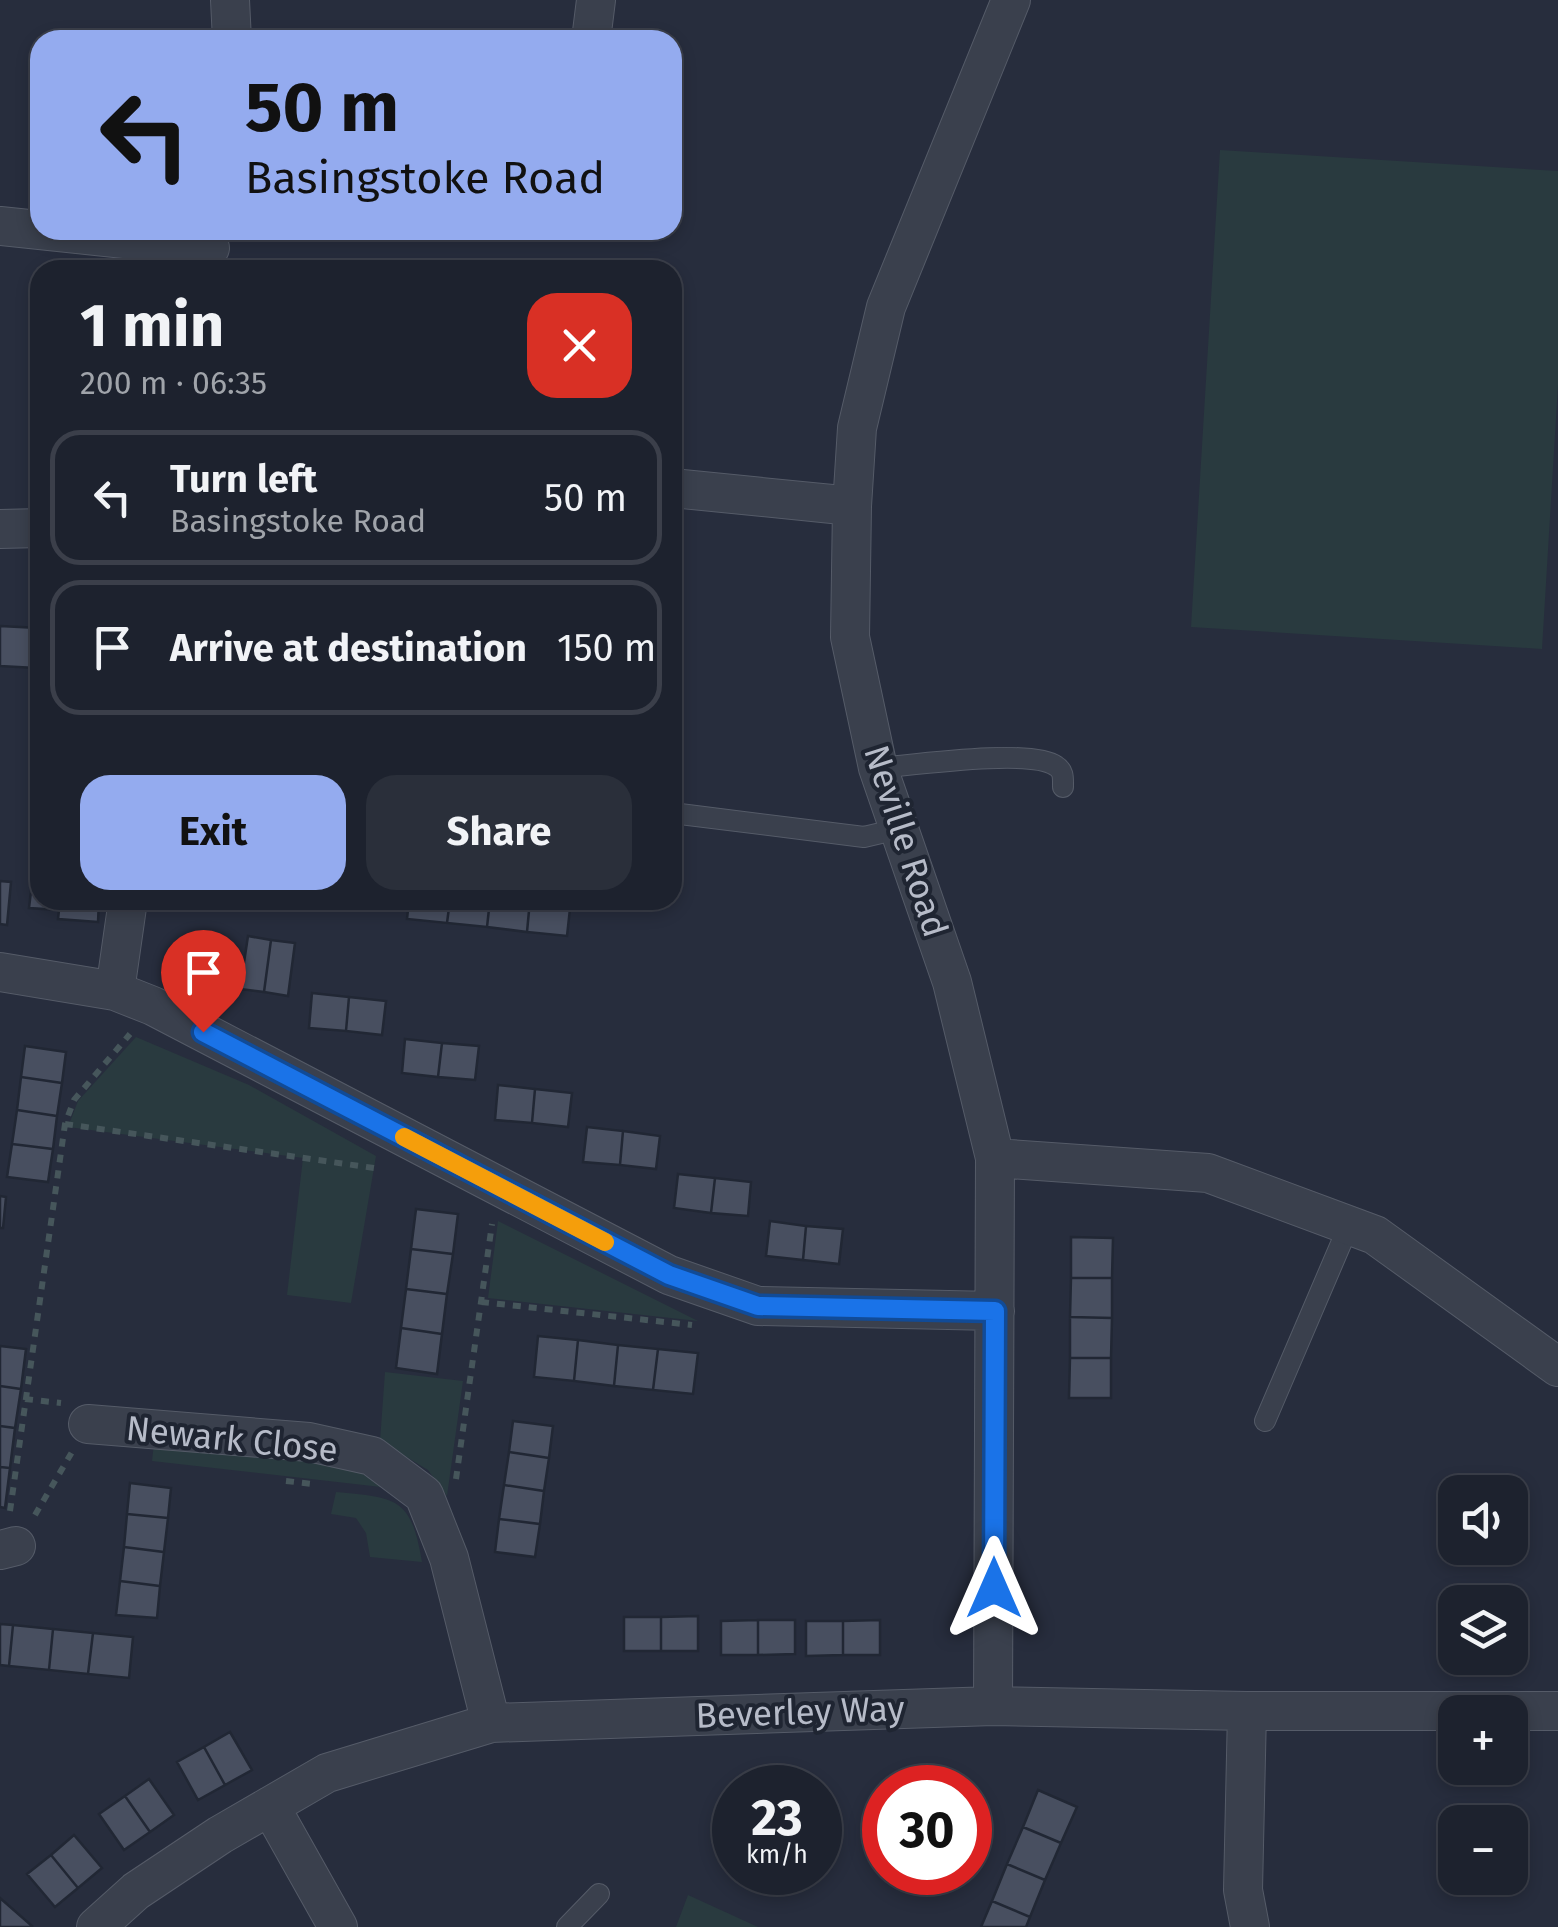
<!DOCTYPE html>
<meta charset="utf-8">
<style>
body{margin:0;font-family:"Fira Sans",sans-serif;background:#2a2f3a;color:#f1f3f6;height:100vh;display:flex;flex-direction:column;font-size:38px;white-space:nowrap}
*{box-sizing:border-box;margin:0}
p{font-size:32px;color:#a0a4aa}
.icon{flex:none;width:55px;height:55px;fill:none;stroke:currentColor;stroke-width:2;stroke-linecap:round;stroke-linejoin:round}
.map{position:relative;flex:1;overflow:hidden}
.details{position:absolute;left:30px;top:260px;width:652px;height:650px;display:flex;flex-direction:column;background:#1d222e;border-radius:30px;box-shadow:0 5px 15px #0003,0 0 0 2px #3b3f4a}
.details>*{flex:none}
.banner{position:absolute;left:30px;top:30px;width:652px;height:210px;border-radius:30px;box-shadow:0 5px 15px #0003,0 0 0 2px #3b3f4a;background:#94abef;color:#111;overflow:hidden}
.tools{position:absolute;left:1438px;top:1475px;display:grid;gap:20px}
.tools a{display:grid;place-items:center;width:90px;height:90px;border-radius:20px;background:#1d222e;box-shadow:0 5px 15px #0003,0 0 0 2px #3b3f4a;font-size:50px}
.speed{position:absolute;left:712px;top:1765px;display:flex;gap:20px;font-size:50px;font-weight:700;text-align:center}
.speed>*{display:grid;place-content:center;width:130px;height:130px;border-radius:50%;background:#1d222e;box-shadow:0 5px 15px #0003,0 0 0 2px #3b3f4a;line-height:1}
.speed small{font-size:25px;font-weight:400}
.speed .limit{border:15px solid #d22;background:#fff;color:#111}
.pin{position:absolute;display:grid;place-items:center;width:85px;height:85px;color:#fff;margin:-102px -42px;border-radius:50% 50% 50% 0;rotate:-45deg;box-shadow:0 0 10px #0007}
.pin .icon{rotate:45deg}
.me{position:absolute;width:110px;margin:-55px;rotate:0deg;stroke-linejoin:round;filter:drop-shadow(0 0 8px #0008)}
.turn{display:flex;align-items:center;gap:35px;height:210px;padding:0 50px;font-size:45px}
.turn .icon{width:130px;height:130px;stroke-width:2.5}
.turn b{display:block;font-size:70px;line-height:85px}
.round{display:grid;place-items:center;flex:none;width:105px;height:105px;border-radius:30px;background:#2a2f3a}
.overview{display:flex;align-items:center;justify-content:space-between;height:170px;padding:0 50px}
h1{font-size:60px;font-weight:700;line-height:75px}
.action{display:flex;gap:20px;margin-top:auto;padding:20px 50px}
.action a{flex:1;height:115px;border-radius:30px;background:#94abef;color:#111;font-size:40px;font-weight:700;line-height:115px;text-align:center}
.action a+a{background:#2a2f3a;color:#f1f3f6}
ul{padding:0;list-style:none}
li{display:flex;align-items:center;gap:30px;height:135px;margin:0 20px 15px;padding:0 30px;border:5px solid #3b3f4a;border-radius:30px}
li div{flex:1}
li b{display:block;font-size:38px}
li em{font-style:normal}
.map>svg:first-child{display:block}
.green{fill:#293a3f}
.building{fill:#484f60;stroke:#212734;stroke-width:2.5}
.lines{fill:none;stroke-linecap:round;stroke-linejoin:round}
.service-casing{stroke:#555b68;stroke-width:22}
.minor-casing{stroke:#555b68;stroke-width:40}
.path{stroke:#46565b;stroke-width:6;stroke-dasharray:8 8;stroke-linecap:butt}
.service{stroke:#3a404d;stroke-width:20}
.minor{stroke:#3a404d;stroke-width:38}
.route-casing{stroke:#114b97;stroke-width:25}
.route{stroke:#1a73e8;stroke-width:18}
.slow{stroke:#f59e0b;stroke-width:18}
.labels{text-anchor:middle;stroke-width:8;stroke-linejoin:round;paint-order:stroke}
.street-label{font-size:35px;fill:#b6bbc8;stroke:#1f2532}
</style>
<div class="map">
<svg width="1558" height="1927" viewBox="0 0 1558 1927">
<rect width="100%" height="100%" fill="#272d3d"/>
<path class="green" d="M1220,150L1558,171V385L1542,649L1191,627Z
M136,1037L249,1085L376,1156L351,1303L287,1295L303,1158L68,1127L78,1101Z
M498,1221L698,1321L488,1298Z
M385,1372L463,1381L447,1496L428,1470L380,1441Z
M154,1443L349,1464L381,1487L152,1461Z
M336,1492C396,1498 411,1496 422,1562L370,1557L366,1533L356,1518L331,1514Z
M688,1895L758,1927H676Z"/>
<path class="building" d="M0,626L38,628L36,668L0,666Z
M0,881L11,882L7,925L0,924Z
M31,891L40,892V900H99L98,922L58,919L59,910L29,908Z
M409,900H450L447,923L407,919Z
M450,900H490L487,927L447,923Z
M490,900H530L527,932L487,927Z
M530,900H571L567,936L527,932Z
M248,936L271,940L264,992L240,989Z
M271,940L295,943L288,996L264,992Z
M312,993L349,997L346,1031L309,1028Z
M349,997L386,1001L382,1035L346,1031Z
M405,1039L442,1043L438,1077L402,1073Z
M442,1043L479,1046L475,1080L438,1077Z
M25,1046L66,1052L62,1083L21,1077Z
M21,1077L62,1083L57,1116L17,1110Z
M498,1085L535,1089L532,1123L495,1120Z
M535,1089L572,1093L568,1127L532,1123Z
M17,1110L57,1116L53,1149L12,1144Z
M587,1127L623,1131L620,1165L583,1162Z
M623,1131L660,1136L656,1169L620,1165Z
M12,1144L53,1149L48,1182L7,1177Z
M678,1174L715,1178L711,1213L674,1208Z
M715,1178L751,1182L748,1216L711,1213Z
M0,1196L6,1197L3,1228H0Z
M416,1209L458,1214L453,1254L411,1249Z
M770,1221L806,1226L803,1260L766,1256Z
M806,1226L843,1229L839,1264L803,1260Z
M1071,1237L1113,1238L1112,1278H1071Z
M411,1249L453,1254L447,1294L406,1289Z
M1071,1278H1112V1318L1070,1317Z
M406,1289L447,1294L442,1334L401,1328Z
M1070,1317L1112,1318L1111,1358H1070Z
M401,1328L442,1334L437,1374L396,1368Z
M538,1336L578,1340L574,1381L534,1377Z
M578,1340L618,1345L614,1386L574,1381Z
M618,1345L658,1349L653,1390L614,1386Z
M0,1346L26,1349L21,1389L0,1386Z
M658,1349L698,1353L693,1394L653,1390Z
M1070,1358H1111V1398H1069Z
M0,1386L21,1389L15,1428L0,1426Z
M513,1421L553,1426L549,1458L509,1452Z
M0,1426L15,1428L10,1468L0,1467Z
M509,1452L549,1458L544,1491L504,1485Z
M0,1467L10,1468L5,1508L0,1507Z
M130,1483L171,1488L168,1518L127,1514Z
M504,1485L544,1491L540,1524L499,1519Z
M127,1514L168,1518L164,1552L124,1547Z
M499,1519L540,1524L535,1557L495,1552Z
M124,1547L164,1552L160,1586L120,1581Z
M120,1581L160,1586L157,1618L116,1615Z
M698,1616V1651H661V1617Z
M624,1617H661V1651H624Z
M758,1620H795V1654L758,1655Z
M758,1620V1655H721V1621Z
M880,1620V1655H843V1621Z
M806,1621H843V1655L806,1656Z
M0,1624L13,1625L9,1666L0,1665Z
M13,1625L53,1629L49,1670L9,1666Z
M53,1629L93,1633L88,1674L49,1670Z
M93,1633L133,1637L129,1678L88,1674Z
M230,1732L252,1770L225,1785L204,1747Z
M204,1747L225,1785L198,1800L177,1762Z
M149,1779L174,1815L150,1832L125,1796Z
M1038,1790L1077,1807L1061,1843L1023,1827Z
M125,1796L150,1832L124,1850L99,1814Z
M1023,1827L1061,1843L1045,1880L1007,1864Z
M74,1835L102,1868L78,1888L51,1855Z
M51,1855L78,1888L55,1907L27,1874Z
M1007,1864L1045,1880L1030,1917L992,1901Z
M0,1898L32,1926L31,1927H0Z
M992,1901L1030,1917L1026,1927H981Z"/>
<g class="lines">
<defs>
<path id="service" d="M878,768C913,765 1031,748 1056,766C1064,771 1063,778 1063,787
M672,813L864,837L898,829
M1265,1421L1349,1225
M567,1927L599,1894"/>
<path id="minor" d="M230,0L232,40
M591,40L596,0
M0,226L210,248
M672,488L852,506
M0,529L40,528
M0,972L115,991L153,1006L669,1275L758,1306L995,1311
M115,991L128,900
M995,1158L1208,1173L1375,1235L1558,1367
M88,1424L309,1442L372,1456L424,1495L449,1558L491,1723
M0,1550L16,1546
M993,1706L995,1158L952,982L878,768L850,637L852,506L857,428L886,307L1011,0
M1247,1711L1243,1890L1250,1927
M270,1806L338,1927
M96,1927L136,1891L220,1835L327,1773L491,1723L993,1706L1247,1711H1558"/>
</defs>
<use href="#service" class="service-casing"/>
<use href="#minor" class="minor-casing"/>
<path class="path" d="M65,1124L381,1169
M481,1302L692,1325
M25,1399L61,1403
M456,1479L492,1224
M286,1481L313,1484
M10,1511L65,1124L74,1100L130,1034
M35,1515L72,1452"/>
<use href="#service" class="service"/>
<use href="#minor" class="minor"/>
</g>
<g class="lines">
<defs>
<path id="route" d="M203,1032L669,1275L758,1306L995,1311L994,1588"/>
</defs>
<use href="#route" class="route-casing"/>
<use href="#route" class="route"/>
<path class="slow" d="M404,1137L605,1242"/>
</g>
<g class="labels">
<g class="street-label">
<text transform="translate(906 841) rotate(72)" y="12">Neville Road</text>
<text transform="translate(232 1439) rotate(6)" y="12">Newark Close</text>
<text transform="translate(800 1712) rotate(-2)" y="12">Beverley Way</text>
</g>
</g>
</svg>
<div class="tools">
<a><svg class="icon" aria-label="sound" viewBox="0 0 24 24"><path d="M4 9h4l5-4v14l-5-4H4zM17 9q2 3 0 6"/></svg></a>
<a><svg class="icon" aria-label="layers" viewBox="0 0 24 24"><path d="M12 4l9 5-9 5-9-5zM3 14l9 5 9-5"/></svg></a>
<a>+</a>
<a>−</a>
</div>
<div class="speed"><div>23<small>km/h</small></div><div class="limit">30</div></div>
<div class="pin" style="left:203px;top:1032px;background:#d93025"><svg class="icon" aria-label="arrive" viewBox="0 0 24 24"><path d="M6 21V4h12l-3 4 3 4H6"/></svg></div>
<svg class="me" style="left:994px;top:1588px" viewBox="-20 -20 40 40"><path d="M0-17L14 15 0 8-14 15z" fill="#1a73e8" stroke="#fff" stroke-width="4"/></svg>
<div class="banner">
<div class="turn"><svg class="icon" aria-label="left" viewBox="0 0 24 24"><path d="M17 20v-9H6M10 6l-5 5 5 5"/></svg><div><b>50 m</b>Basingstoke Road</div></div>
</div>
<section class="details">
<div class="overview"><div><h1>1 min</h1><p>200 m · 06:35</p></div><a class="round" style="background:#d93025;color:#fff"><svg class="icon" aria-label="close" viewBox="0 0 24 24"><path d="M6 6l12 12M18 6L6 18"/></svg></a></div>
<ul>
<li><svg class="icon" aria-label="left" viewBox="0 0 24 24"><path d="M17 20v-9H6M10 6l-5 5 5 5"/></svg><div><b>Turn left</b><p>Basingstoke Road</p></div><em>50 m</em></li>
<li><svg class="icon" aria-label="arrive" viewBox="0 0 24 24"><path d="M6 21V4h12l-3 4 3 4H6"/></svg><div><b>Arrive at destination</b></div><em>150 m</em></li>
</ul>
<div class="action"><a>Exit</a><a>Share</a></div>
</section>
</div>
